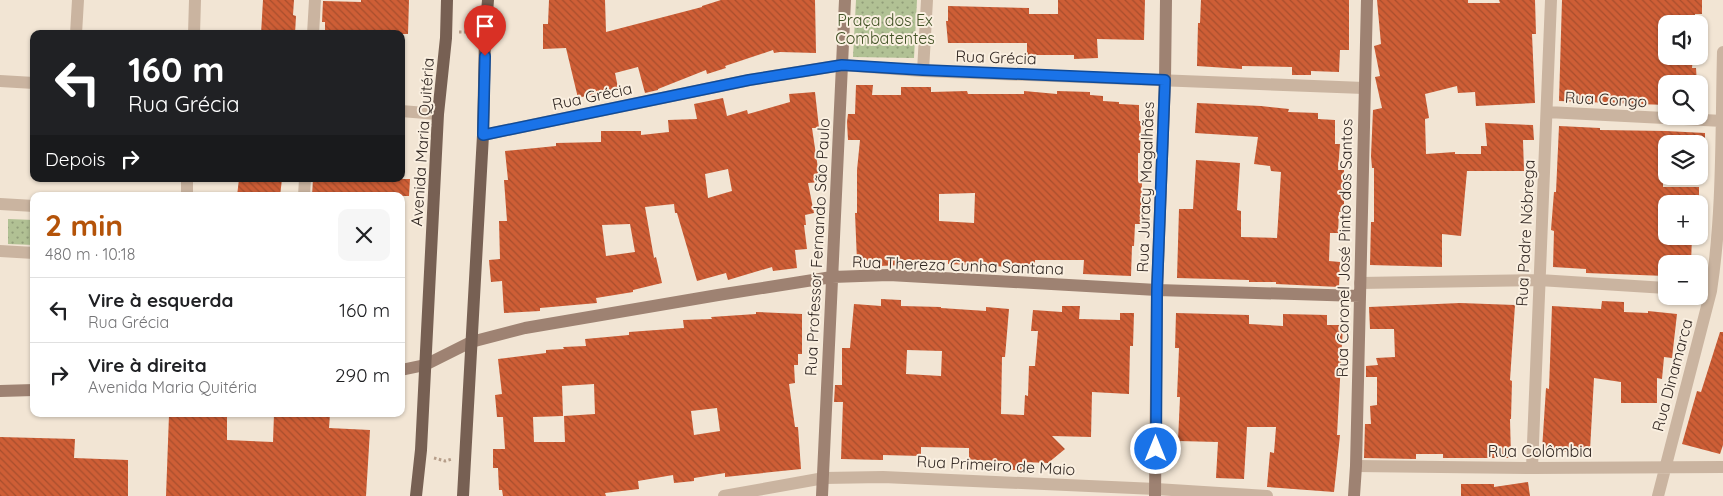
<!DOCTYPE html>
<html lang="pt">
<meta charset="utf-8">
<style>
body{margin:0;font-family:Quicksand,sans-serif;background:#f6f6f6;color:#202124;height:100vh;display:flex;flex-direction:column;font-size:19px;white-space:nowrap}
*{box-sizing:border-box;margin:0}
p{font-size:16px;color:#757577}
.icon{flex:none;width:28px;height:28px;fill:none;stroke:currentColor;stroke-width:2;stroke-linecap:round;stroke-linejoin:round}
.map{position:relative;flex:1;overflow:hidden}
.sheet{position:absolute;left:30px;top:192px;width:375px;height:225px;display:flex;flex-direction:column;background:#fff;border-radius:10px;box-shadow:0 1px 4px #0004}
.sheet>*{flex:none}
.hud{position:absolute;left:30px;top:30px;width:375px;height:152px;border-radius:10px;box-shadow:0 1px 4px #0004;background:#202124;color:#fff;overflow:hidden}
.tools{position:absolute;left:1658px;top:15px;display:grid;gap:10px}
.tools a{display:grid;place-items:center;width:50px;height:50px;border-radius:10px;background:#fff;box-shadow:0 1px 4px #0004;font-size:25px}
.pin{position:absolute;display:grid;place-items:center;width:42px;height:42px;color:#fff;margin:-51px -21px;border-radius:50% 50% 50% 0;rotate:-45deg;box-shadow:0 0 5px #0007}
.pin .icon{rotate:45deg}
.me{position:absolute;width:55px;margin:-28px;rotate:0deg;stroke-linejoin:round;filter:drop-shadow(0 0 4px #0008)}
.turn{display:flex;align-items:center;gap:18px;height:105px;padding:0 15px;font-size:22px}
.turn .icon{width:65px;height:65px;stroke-width:2.5}
.turn b{display:block;font-size:35px;line-height:42px}
.then{display:flex;align-items:center;height:48px;padding:0 15px;background:#0003;gap:10px;font-size:19px}
.round{display:grid;place-items:center;flex:none;width:52px;height:52px;border-radius:10px;background:#f6f6f6}
.head{display:flex;align-items:center;justify-content:space-between;height:85px;padding:0 15px}
h1{font-size:30px;font-weight:700;line-height:38px;color:#b45309}
ul{padding:0;list-style:none}
li{display:flex;align-items:center;gap:15px;height:65px;padding:0 15px;border-top:1px solid #e0e0e0}
li div{flex:1}
li b{display:block;font-size:19px}
li em{font-style:normal}
.map>svg:first-child{display:block}
.park{fill:url(#park-dots)}
.building{fill:url(#building-back-hatch);fill-rule:evenodd}
.lines{fill:none;stroke-linecap:round;stroke-linejoin:round}
.path{stroke:#b69e8a;stroke-width:3;stroke-dasharray:2.5 2.5;stroke-linecap:butt}
.street{stroke:#cab4a0;stroke-width:12}
.secondary{stroke:#9e8272;stroke-width:12}
.primary{stroke:#776053;stroke-width:12}
.route-casing{stroke:#114b97;stroke-width:12}
.route{stroke:#1a73e8;stroke-width:9}
.labels{text-anchor:middle;stroke-width:4;stroke-linejoin:round;paint-order:stroke}
.park-label{font-size:16px;fill:#425326;stroke:#faefe0}
.street-label{font-size:16px;fill:#332924;stroke:#faefe0}
</style>
<div class="map">
<svg width="1723" height="496" viewBox="0 0 1723 496">
<defs>
<pattern id="park-dots" width="8" height="8" patternUnits="userSpaceOnUse" patternTransform="scale(1.25)"><rect width="8" height="8" fill="#b1c194"/><path d="M2 2h.1M6 6h.1" fill="none" stroke="#919d79" stroke-width="1.8" stroke-linecap="round"/></pattern>
<pattern id="building-back-hatch" width="6" height="6" patternUnits="userSpaceOnUse" patternTransform="scale(1.25)"><rect width="6" height="6" fill="#ce5e36"/><path d="M-1 5l2 2M0 0l6 6M5-1l2 2" fill="none" stroke="#a84e2d"/></pattern>
</defs>
<rect width="100%" height="100%" fill="#f2e5d4"/>
<path class="park" d="M856,0H917L914,58L853,57Z
M8,219L34,220V245L8,244Z"/>
<path class="building" d="M263,0H294L293,15L296,16L295,34H261Z
M361,0H409L408,34H325V22H322L323,1L361,2Z
M549,0H605L606,32L702,7V6L721,0H815L816,53L780,52L774,53L773,50L725,66L726,68L707,74L706,70L658,89V90L645,93L638,67L615,73L618,88L578,98L566,48L543,49V24H548Z
M1058,0H1145L1144,40L1097,39L1098,58L1074,59V55H1027V43H948L946,21H948V6L1029,8V14H1058Z
M1201,0H1349V50H1340L1339,72L1311,71V75H1292V67L1242,66V69L1197,66L1198,23H1200Z
M1377,0H1468V3H1500L1499,0H1535L1536,34H1532L1535,103L1476,106L1475,92L1458,93L1457,86L1425,94L1429,118L1425,119L1426,154L1455,152V154H1481V146H1487L1485,123L1533,125L1534,140H1523L1524,171H1467L1461,236L1442,234V267L1370,265L1371,222H1374V168H1372L1371,156L1373,110L1382,108L1375,77L1380,76L1374,46L1381,44Z
M1562,0H1702V14H1695L1694,24H1666V56H1693L1692,68H1696L1697,84H1666V105L1559,101Z
M856,85H873L872,95H901V87H931V92L967,91L968,94H1024V91L1057,94V91L1090,92V95L1103,96V101L1119,102V104L1139,105V121H1141L1140,153H1138V181H1142L1141,224H1135L1134,246H1132L1131,276L1083,274L1084,260H1035V268L948,264V260H904V265L879,266V260L857,261L855,213H857V170L860,140H848L847,122L848,114H855ZM975,193L974,223L939,221V194Z
M815,92L819,128H812L820,182L808,183L814,213L805,215L806,225H804L807,249L795,250L797,268L773,271L772,267L728,280L726,273L697,281L677,213H675L674,204L645,207L654,258L656,257L662,283L633,290V292L596,298L597,303L540,308V311L504,313L502,281L491,282L489,260L500,259L499,221H507L504,180H508L505,151L556,146V143L601,142V131H641V135L669,132L668,120L697,119L694,104L723,98L727,116L747,110L748,114L790,102L789,94ZM728,169L732,191L708,198L705,174ZM630,224L635,252L606,256L602,225Z
M1197,103L1261,106L1289,109L1288,112L1318,113V119L1335,120V144H1340L1338,170H1344V212H1339L1338,233H1330L1329,261L1340,262L1339,287L1276,284V282H1249V280L1177,278L1179,209H1193L1196,160L1240,163L1237,210L1241,211V237L1277,238L1281,172L1271,171L1270,166L1254,164L1258,137L1195,133Z
M1559,126L1600,128V130L1666,131L1705,133V144H1663V187H1699V203L1666,204V236H1692L1691,264H1666V276L1586,273V269L1553,267L1554,231L1551,230L1554,192H1556Z
M239,179H282L280,196H237Z
M313,179H410L409,196H312Z
M881,299L901,300V306L941,307V308L986,311V307L1009,309L1005,357H1002L1001,414L1024,415L1025,395L1028,396L1029,366H1035L1038,331H1031L1033,310L1062,312V306H1080L1079,319L1120,320V313H1134L1133,346H1130L1129,394L1092,392L1091,437L1052,436L1065,449L1048,463L1022,462L1023,470H1008V461L969,460V448L921,447V456L883,455V460L841,459L843,402H834L835,385H842V348H850L854,304L881,306ZM907,350L942,351L941,376L906,374Z
M1602,301L1624,302V312L1648,313V311L1677,314L1672,358L1664,357L1662,379L1657,378V403H1621V382L1594,378L1590,450L1568,449V452L1542,450L1546,388L1549,389L1552,306L1601,309Z
M1460,303L1515,305L1510,380L1512,381L1511,419H1510L1511,458H1443V454H1416V459L1364,458L1365,424H1371L1370,406L1377,405V377H1366V366L1378,365L1376,358L1395,357L1394,329H1370L1369,307Z
M756,312L802,314V354H798V365H794L795,383L789,384L795,427H798L801,469L725,477V473L694,478V481L674,483L673,475L638,481L639,489L605,493L606,496H503L502,490H499L498,468H493V449H505L503,417H497L495,395L502,394L498,359L546,353V350L564,349L563,347L586,346L585,339L629,335V332L684,328L683,320L712,319L711,317L756,314ZM594,384L595,414L564,416L565,442H534L533,417L563,416L562,386ZM717,408L720,431L694,435L691,411Z
M1176,313L1249,315V324L1283,326V314L1327,315V325H1343L1337,435H1340L1334,492L1267,487L1270,452L1274,453L1276,427H1247L1244,479L1216,478L1218,442L1178,441L1180,397H1177L1179,348H1175Z
M1720,332H1723V445L1720,454L1682,444L1697,391L1701,392Z
M274,414H330L329,428L370,430L366,496H166L169,415L227,417V440L273,442Z
M0,437L75,439L74,458L128,460V496H0Z
M1528,482L1530,496H1461V484H1494V487Z"/>
<g class="lines">
<path class="path" d="M459,32H473
M434,458L445,461L452,459"/>
<path class="street" d="M76,34L78,0
M194,34L195,0
M313,34L315,0
M923,71L927,0
M0,81L34,83
M401,111L438,114
M1547,112L1723,121
M483,135L749,80L842,65L923,71L1364,88
M187,196V179
M304,196L305,179
M0,204L34,206
M0,251L34,253
M1360,283L1539,280L1666,288
M1356,466L1532,468L1723,467
M1532,468L1551,0
M724,496L824,478L883,477L1156,489L1267,496
M1658,496L1711,291C1723,212 1721,132 1723,52"/>
<path class="secondary" d="M401,370L425,365L471,342L525,328L718,295L832,277L889,275L1157,290L1360,296
M0,391L34,390
M822,496L845,0
M1155,496L1157,290L1165,80L1166,0
M1354,496L1356,466L1367,0"/>
<path class="primary" d="M416,496L421,450L438,114L446,38L447,0
M463,496L483,135L485,36L488,0"/>
</g>
<g class="lines">
<defs>
<path id="route" d="M485,56L483,135L749,80L842,65L923,70L1165,80L1157,290L1156,449"/>
</defs>
<use href="#route" class="route-casing"/>
<use href="#route" class="route"/>
</g>
<g class="labels">
<g class="park-label">
<text x="885" y="26">Praça dos Ex<tspan x="885" dy="18">Combatentes</tspan></text>
</g>
<g class="street-label">
<text transform="translate(996 57) rotate(2)" y="6">Rua Grécia</text>
<text transform="translate(592 96) rotate(-12)" y="6">Rua Grécia</text>
<text transform="translate(1606 99) rotate(3)" y="6">Rua Congo</text>
<text transform="translate(422 142) rotate(-86)" y="6">Avenida Maria Quitéria</text>
<text transform="translate(1145 187) rotate(-88)" y="6">Rua Juracy Magalhães</text>
<text transform="translate(1525 233) rotate(-87)" y="6">Rua Padre Nóbrega</text>
<text transform="translate(817 247) rotate(-87)" y="6">Rua Professor Fernando São Paulo</text>
<text transform="translate(1344 248) rotate(-89)" y="6">Rua Coronel José Pinto dos Santos</text>
<text transform="translate(958 265) rotate(2)" y="6">Rua Thereza Cunha Santana</text>
<text transform="translate(1672 375) rotate(-75)" y="6">Rua Dinamarca</text>
<text x="1540" y="457">Rua Colômbia</text>
<text transform="translate(996 465) rotate(3)" y="6">Rua Primeiro de Maio</text>
</g>
</g>
</svg>
<div class="tools">
<a><svg class="icon" aria-label="sound" viewBox="0 0 24 24"><path d="M4 9h4l5-4v14l-5-4H4zM17 9q2 3 0 6"/></svg></a>
<a><svg class="icon" aria-label="search" viewBox="0 0 24 24"><circle cx="10" cy="10" r="6"/><path d="M15 15l6 6"/></svg></a>
<a><svg class="icon" aria-label="layers" viewBox="0 0 24 24"><path d="M12 4l9 5-9 5-9-5zM3 14l9 5 9-5"/></svg></a>
<a>+</a>
<a>−</a>
</div>
<div class="pin" style="left:485px;top:56px;background:#d93025"><svg class="icon" aria-label="arrive" viewBox="0 0 24 24"><path d="M6 21V4h12l-3 4 3 4H6"/></svg></div>
<svg class="me" style="left:1156px;top:449px" viewBox="-20 -20 40 40"><circle r="17" fill="#1a73e8" stroke="#fff" stroke-width="3"/><path d="M0-11L8 9 0 5-8 9z" fill="#fff"/></svg>
<div class="hud">
<div class="turn"><svg class="icon" aria-label="left" viewBox="0 0 24 24"><path d="M17 20v-9H6M10 6l-5 5 5 5"/></svg><div><b>160 m</b>Rua Grécia</div></div>
<div class="then">Depois<svg class="icon" aria-label="right" viewBox="0 0 24 24"><path d="M7 20v-9h11M14 6l5 5-5 5"/></svg></div>
</div>
<section class="sheet">
<div class="head"><div><h1>2 min</h1><p>480 m · 10:18</p></div><a class="round"><svg class="icon" aria-label="close" viewBox="0 0 24 24"><path d="M6 6l12 12M18 6L6 18"/></svg></a></div>
<ul>
<li><svg class="icon" aria-label="left" viewBox="0 0 24 24"><path d="M17 20v-9H6M10 6l-5 5 5 5"/></svg><div><b>Vire à esquerda</b><p>Rua Grécia</p></div><em>160 m</em></li>
<li><svg class="icon" aria-label="right" viewBox="0 0 24 24"><path d="M7 20v-9h11M14 6l5 5-5 5"/></svg><div><b>Vire à direita</b><p>Avenida Maria Quitéria</p></div><em>290 m</em></li>
</ul>
</section>
</div>
